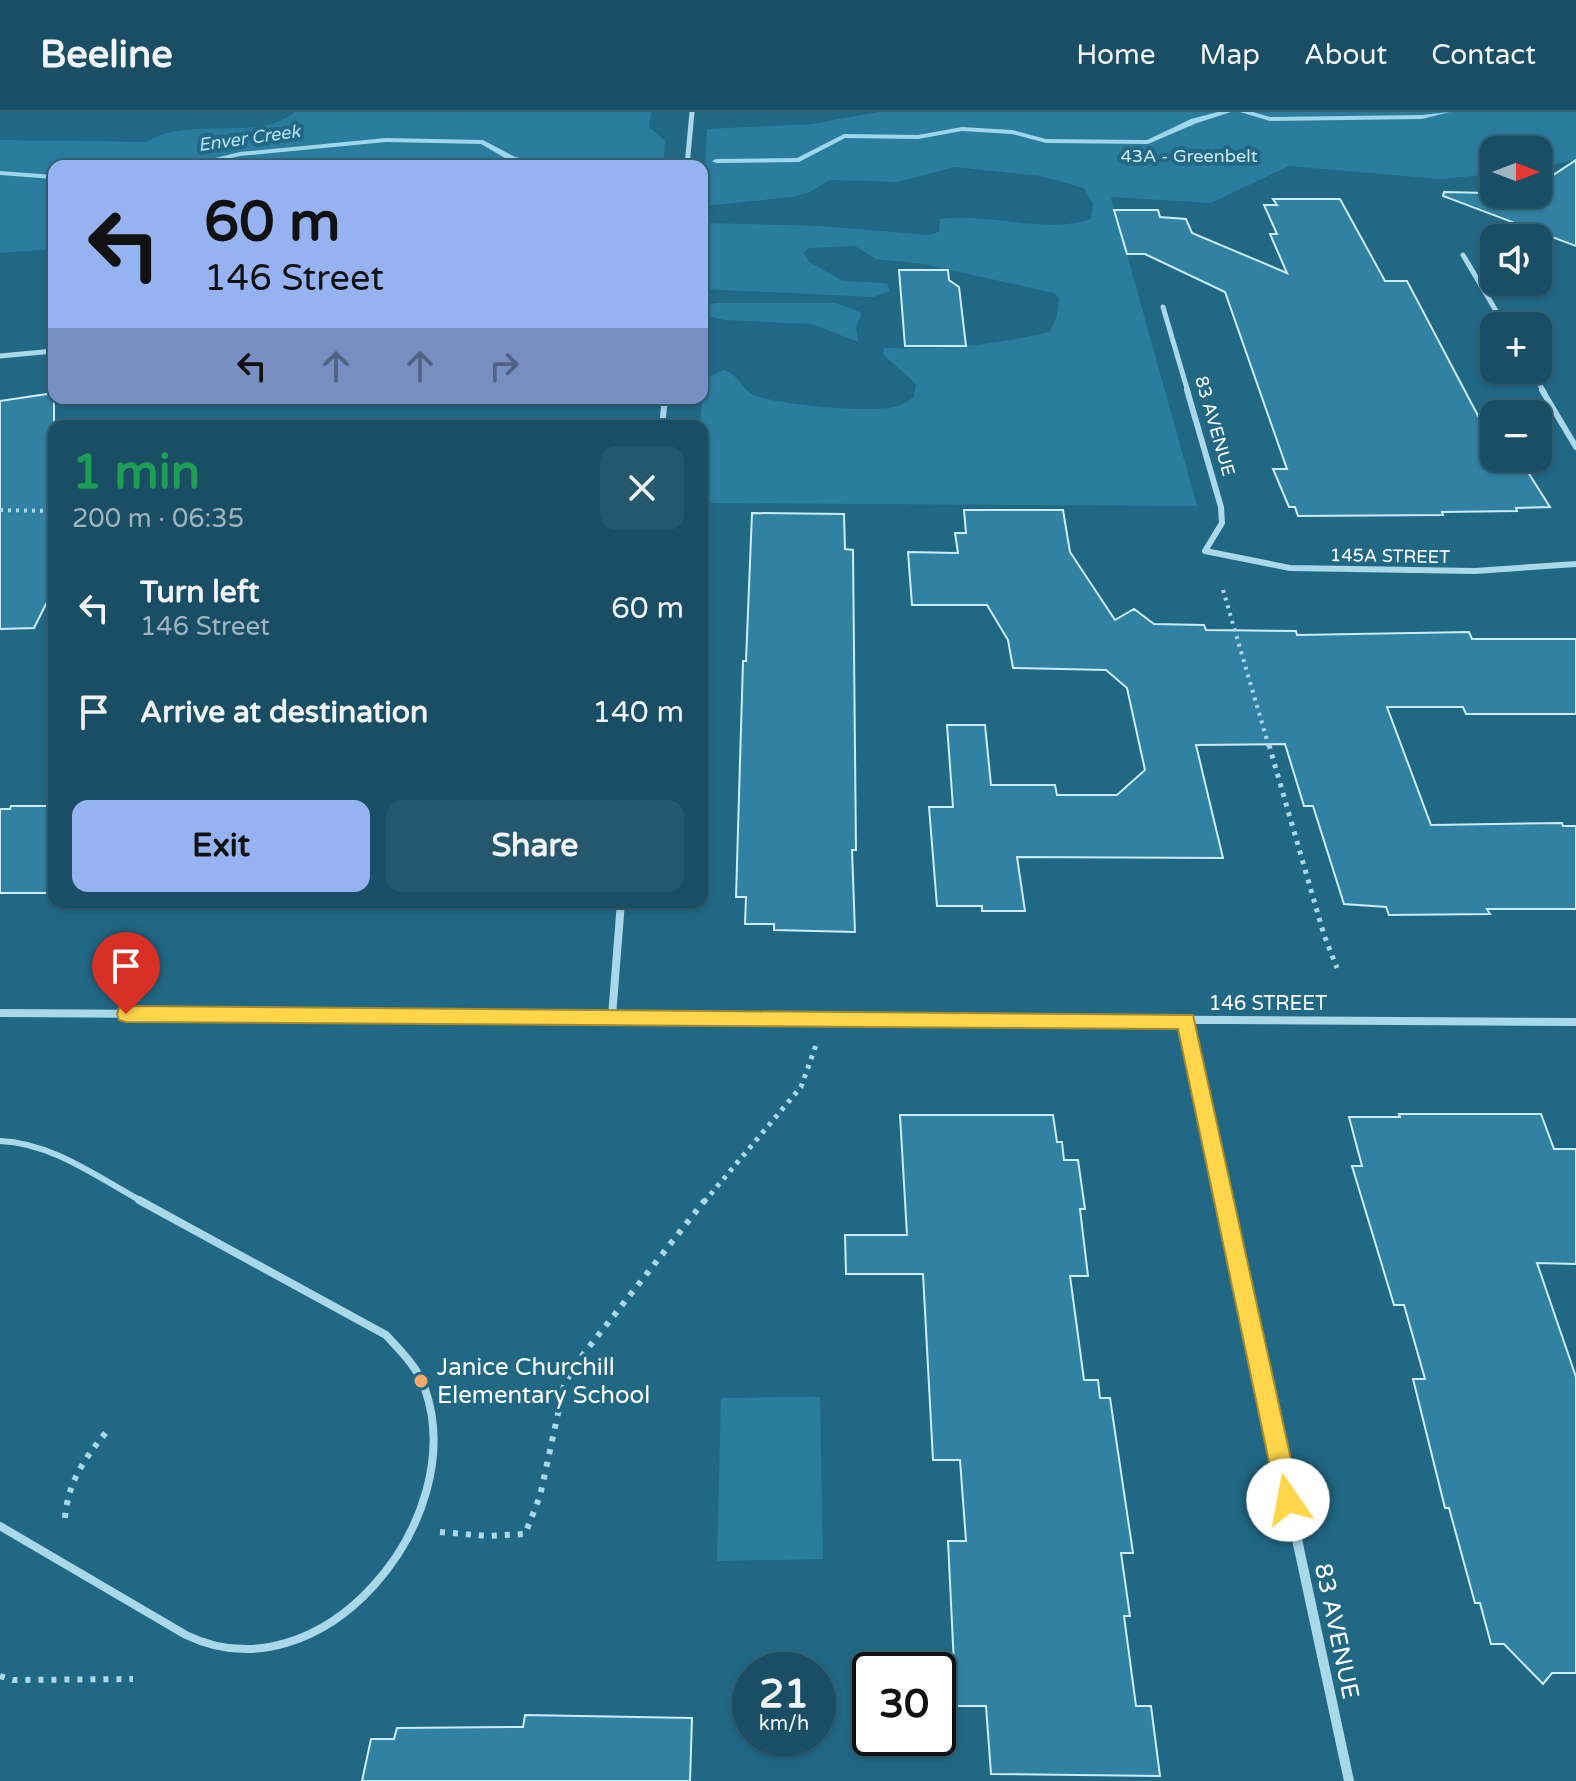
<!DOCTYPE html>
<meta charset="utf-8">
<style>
body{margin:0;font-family:"Varela Round",sans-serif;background:#26586d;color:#f1f3f6;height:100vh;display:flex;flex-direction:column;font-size:30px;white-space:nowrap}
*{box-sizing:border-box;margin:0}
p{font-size:26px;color:#9fb4bf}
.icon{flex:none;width:44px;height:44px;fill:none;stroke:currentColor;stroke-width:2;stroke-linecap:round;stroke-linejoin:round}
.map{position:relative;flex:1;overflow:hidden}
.drawer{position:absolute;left:48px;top:308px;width:660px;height:488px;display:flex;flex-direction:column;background:#194e64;border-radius:16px;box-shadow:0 2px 6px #0004,0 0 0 2px #376578}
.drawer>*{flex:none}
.hud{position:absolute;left:48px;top:48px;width:660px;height:244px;border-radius:16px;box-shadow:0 2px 6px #0004,0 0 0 2px #376578;background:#95b2f1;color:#111;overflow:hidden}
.needle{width:52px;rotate:90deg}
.controls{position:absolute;left:1480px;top:24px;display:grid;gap:16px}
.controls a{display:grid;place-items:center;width:72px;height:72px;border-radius:16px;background:#194e64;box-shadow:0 2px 6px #0004,0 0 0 2px #376578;font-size:40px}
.speed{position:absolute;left:732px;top:1540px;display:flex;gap:16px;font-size:40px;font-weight:700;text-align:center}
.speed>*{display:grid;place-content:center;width:104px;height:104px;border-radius:50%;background:#194e64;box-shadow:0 2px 6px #0004,0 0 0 2px #376578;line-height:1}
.speed small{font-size:20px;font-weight:400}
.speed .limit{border:4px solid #111;border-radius:12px;background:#fff;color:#111}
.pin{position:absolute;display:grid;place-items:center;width:68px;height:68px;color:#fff;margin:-82px -34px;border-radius:50% 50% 50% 0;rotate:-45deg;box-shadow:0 0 8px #0007}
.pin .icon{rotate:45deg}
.me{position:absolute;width:88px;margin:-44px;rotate:348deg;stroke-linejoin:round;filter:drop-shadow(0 0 6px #0008)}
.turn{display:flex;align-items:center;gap:28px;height:168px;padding:0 24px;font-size:36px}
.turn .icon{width:104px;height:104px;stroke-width:2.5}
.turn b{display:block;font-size:56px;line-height:68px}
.lanes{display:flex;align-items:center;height:76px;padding:0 24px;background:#0003;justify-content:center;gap:40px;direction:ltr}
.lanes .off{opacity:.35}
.round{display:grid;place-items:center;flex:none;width:84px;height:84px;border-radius:16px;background:#26586d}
.summary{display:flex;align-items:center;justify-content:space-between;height:136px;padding:0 24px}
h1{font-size:48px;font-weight:700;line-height:60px;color:#1e9e55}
.button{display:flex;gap:16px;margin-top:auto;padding:16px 24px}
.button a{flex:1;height:92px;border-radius:16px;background:#95b2f1;color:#111;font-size:32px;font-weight:700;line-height:92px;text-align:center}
.button a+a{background:#26586d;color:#f1f3f6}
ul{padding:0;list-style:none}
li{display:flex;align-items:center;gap:24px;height:104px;padding:0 24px}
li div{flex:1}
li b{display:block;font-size:30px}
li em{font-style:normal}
header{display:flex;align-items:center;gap:48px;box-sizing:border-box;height:112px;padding:0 40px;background:#194e64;border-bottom:2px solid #376578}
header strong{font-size:38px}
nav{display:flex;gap:44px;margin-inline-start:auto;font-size:28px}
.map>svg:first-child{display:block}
.green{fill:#2b7d9d}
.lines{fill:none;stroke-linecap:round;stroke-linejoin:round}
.stream{fill:#9ed6ea;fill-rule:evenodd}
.building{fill:#3182a2;stroke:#ceecf7;stroke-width:2}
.path-far2{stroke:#aad8e9;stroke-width:4;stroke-dasharray:3 5;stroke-linecap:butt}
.path-far1{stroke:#aad8e9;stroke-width:5;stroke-dasharray:4 6;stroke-linecap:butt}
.path{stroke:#aad8e9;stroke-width:6;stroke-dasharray:5 8;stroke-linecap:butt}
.service-far1{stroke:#aad8e9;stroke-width:6}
.service{stroke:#aad8e9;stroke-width:8}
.minor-far3{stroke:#aad8e9;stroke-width:5}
.minor-far2{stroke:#aad8e9;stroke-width:6}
.minor-far1{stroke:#aad8e9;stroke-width:8}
.minor{stroke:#aad8e9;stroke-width:10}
.route{fill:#ffd54a;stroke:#a68a30;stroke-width:2}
.poi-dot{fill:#f6a86b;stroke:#216885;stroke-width:3}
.labels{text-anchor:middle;stroke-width:8;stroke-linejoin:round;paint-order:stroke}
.far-water-label{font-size:18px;font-style:italic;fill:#b6e1f1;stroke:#216885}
.far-park-label{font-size:18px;fill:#ceecf7;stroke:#216885}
.far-street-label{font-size:18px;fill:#fff;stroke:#216885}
.street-label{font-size:20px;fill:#fff;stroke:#216885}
.near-poi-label{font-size:24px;fill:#fff;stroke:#216885;text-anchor:start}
.near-street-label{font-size:24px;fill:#fff;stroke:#216885}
</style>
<header>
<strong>Beeline</strong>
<nav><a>Home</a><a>Map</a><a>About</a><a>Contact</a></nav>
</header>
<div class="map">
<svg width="1576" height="1669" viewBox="0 0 1576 1669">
<rect width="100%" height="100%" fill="#216885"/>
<path class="green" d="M295,0H651L649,15L665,29L663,54H54V137L0,141V28L146,30C191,3 256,31 295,0Z
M878,0H1576V48L1538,56V38H1494V62L1440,67L1289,54L1211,91L1111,85L1197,394L702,391C702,362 696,289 708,268C711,262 718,261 724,258C741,264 742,279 756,284C782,293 872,302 898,294C903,293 909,288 914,285L916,272L883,242L884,236C941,238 995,233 1050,220L1057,204L1059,186L1054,181L924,152L876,147L855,134L809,136L804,141L809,150L843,169L887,171L890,179L873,185L702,177V111L822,114L928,123L939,120L940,107C990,100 1043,123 1091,107L1093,92L1084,76L1040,64L955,55L898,70L830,68L810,80L793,85L703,94L707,17L812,12Z
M718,191H836L862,201L856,215L858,230L812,212L725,208L702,203V193Z
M820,1285L823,1447L717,1449L721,1286Z"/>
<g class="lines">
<path class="stream" d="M1218,0H1231L1197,11L1148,32L1046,31L1012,22L962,19L918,27L845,26L799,50L716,51L712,49L716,47L797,46L844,22L918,23L962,15L1012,18L1046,27L1147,28L1191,7Z
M1240,0H1253L1270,5L1422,3L1450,0L1422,7L1270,9Z
M386,26L483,28L515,45L555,54H538L510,49L481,32L386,30L240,44L197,54H182L240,40Z
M647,47L648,49L644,51L571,54L575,52Z
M0,59L54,63V67L0,63Z"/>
</g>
<path class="building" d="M1576,48V134L1443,84L1444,80L1538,82V73Z
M1273,87H1340L1385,169H1407L1494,334V346H1500L1502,350L1521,349L1550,395L1516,396L1517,399L1442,400L1443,403L1298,404L1295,395H1289L1273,357H1287L1225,180L1145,142H1127L1114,98H1158L1160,105L1186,107L1192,121L1287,161L1270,122H1277L1264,93H1277Z
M899,158H948L949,168L959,175L966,234H905Z
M54,281V476L34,516L0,517V289Z
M964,398H1063L1070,440L1115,508L1134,497L1154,512L1204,513L1206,518L1296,519L1297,523L1469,520L1472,527H1576V602H1466L1463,595H1387L1431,713L1562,711L1563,714H1576V797H1487L1490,802L1389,803L1386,795L1344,792L1313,694H1304L1285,632L1196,633L1223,746L1017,745L1025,799H982V794H937L929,695H953L947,613H985L991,673H1055L1057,683H1117L1145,658L1127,576L1106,558L1013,556L1008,528L987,493H912L908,440L958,441L955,421H966Z
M752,401L844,402L845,437L853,438L856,738H852L855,820L774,818V812H745L746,785H736L743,549H746Z
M11,694H54V781H0V697H10Z
M1399,1002H1541L1554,1037H1576V1152L1537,1151L1576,1265V1561H1552L1543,1572L1504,1532H1491L1480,1491H1475L1449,1396H1445L1413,1267H1425L1404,1193H1394L1352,1054H1362L1349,1005H1400Z
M900,1003H1053L1057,1030H1062L1064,1048H1078L1085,1097H1080L1088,1164H1070L1084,1268H1098L1100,1286H1110L1133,1441H1121L1130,1504H1124L1136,1594H1151L1160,1664L991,1662L986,1594H956L948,1429H966L960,1348H933L923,1162H846L845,1123H907Z
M525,1603L692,1606L690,1669H362L371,1627H394L397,1616L523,1615Z"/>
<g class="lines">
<path class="path-far2" d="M0,398L54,399
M1223,478L1269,635"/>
<path class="path-far1" d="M1269,633L1324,823L1337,856
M704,1090L801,975L816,933"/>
<path class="path" d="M65,1406C68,1369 85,1346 108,1318
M440,1420L487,1424L525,1422L540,1384L564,1274L574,1254L705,1088
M0,1564L13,1568L133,1567"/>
<path class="service-far1" d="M0,1029C52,1031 97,1065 143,1090"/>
<path class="service" d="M0,1414L186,1523C322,1589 471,1407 425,1277C418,1256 401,1239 386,1223L139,1088"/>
<path class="minor-far3" d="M687,54L692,0
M1463,143L1505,214
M1163,195L1188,280
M0,244L54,239
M1531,258L1544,280"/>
<path class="minor-far2" d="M1187,278L1221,395L1222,411L1205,439L1290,456L1475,459L1576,452
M1542,278L1576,335
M662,314L665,286"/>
<path class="minor-far1" d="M0,901L1576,910
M612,904L621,790
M1186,909L1225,1090"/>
<path class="minor" d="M1224,1088L1349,1669"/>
</g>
<path class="route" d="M126,894L1193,903L1300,1388L1297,1397L1288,1400L1280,1397L1277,1388L1178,917L126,910L119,908L117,902L119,896Z"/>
<circle class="poi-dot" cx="421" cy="1269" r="8"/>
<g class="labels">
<g class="far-water-label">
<text transform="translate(249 26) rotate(-8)" y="6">Enver Creek</text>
</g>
<g class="far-park-label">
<text x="1189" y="50">43A - Greenbelt</text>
</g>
<g class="far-street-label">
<text transform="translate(1215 314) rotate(74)" y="6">83 AVENUE</text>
<text transform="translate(1390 444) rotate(1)" y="6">145A STREET</text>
</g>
<g class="street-label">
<text x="1268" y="898">146 STREET</text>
</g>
<g class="near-poi-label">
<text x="437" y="1263">Janice Churchill<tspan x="437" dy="28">Elementary School</tspan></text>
</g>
<g class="near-street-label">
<text transform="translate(1337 1519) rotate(78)" y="8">83 AVENUE</text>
</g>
</g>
</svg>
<div class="controls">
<a><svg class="needle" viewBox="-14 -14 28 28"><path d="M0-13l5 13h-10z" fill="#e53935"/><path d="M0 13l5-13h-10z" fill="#9fb4bf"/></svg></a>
<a><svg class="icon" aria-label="sound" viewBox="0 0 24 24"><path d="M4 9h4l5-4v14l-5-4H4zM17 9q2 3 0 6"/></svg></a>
<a>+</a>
<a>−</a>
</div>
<div class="speed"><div>21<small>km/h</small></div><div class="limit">30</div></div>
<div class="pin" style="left:126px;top:902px;background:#d93025"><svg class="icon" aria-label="arrive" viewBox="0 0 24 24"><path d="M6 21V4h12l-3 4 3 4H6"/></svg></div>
<svg class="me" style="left:1288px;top:1388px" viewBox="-20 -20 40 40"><circle r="19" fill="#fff"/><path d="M0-13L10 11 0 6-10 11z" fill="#ffd54a"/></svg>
<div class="hud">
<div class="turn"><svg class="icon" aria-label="left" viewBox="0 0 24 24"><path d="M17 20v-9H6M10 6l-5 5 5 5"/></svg><div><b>60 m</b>146 Street</div></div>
<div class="lanes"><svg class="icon" aria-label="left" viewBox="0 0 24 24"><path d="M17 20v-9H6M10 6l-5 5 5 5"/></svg><svg class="icon off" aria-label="ahead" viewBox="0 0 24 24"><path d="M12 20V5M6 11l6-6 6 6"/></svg><svg class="icon off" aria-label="ahead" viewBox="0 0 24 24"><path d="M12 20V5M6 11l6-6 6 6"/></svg><svg class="icon off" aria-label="right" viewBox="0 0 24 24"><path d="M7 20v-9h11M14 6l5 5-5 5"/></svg></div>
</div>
<section class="drawer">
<div class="summary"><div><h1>1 min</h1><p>200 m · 06:35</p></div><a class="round"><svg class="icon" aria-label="close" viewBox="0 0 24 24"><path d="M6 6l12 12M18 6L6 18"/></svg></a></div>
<ul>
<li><svg class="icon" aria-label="left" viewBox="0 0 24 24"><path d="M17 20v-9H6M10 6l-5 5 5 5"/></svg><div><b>Turn left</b><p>146 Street</p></div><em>60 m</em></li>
<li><svg class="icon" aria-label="arrive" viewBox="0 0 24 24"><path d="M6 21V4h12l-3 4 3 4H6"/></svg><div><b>Arrive at destination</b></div><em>140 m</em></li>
</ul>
<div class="button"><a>Exit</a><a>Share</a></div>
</section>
</div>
